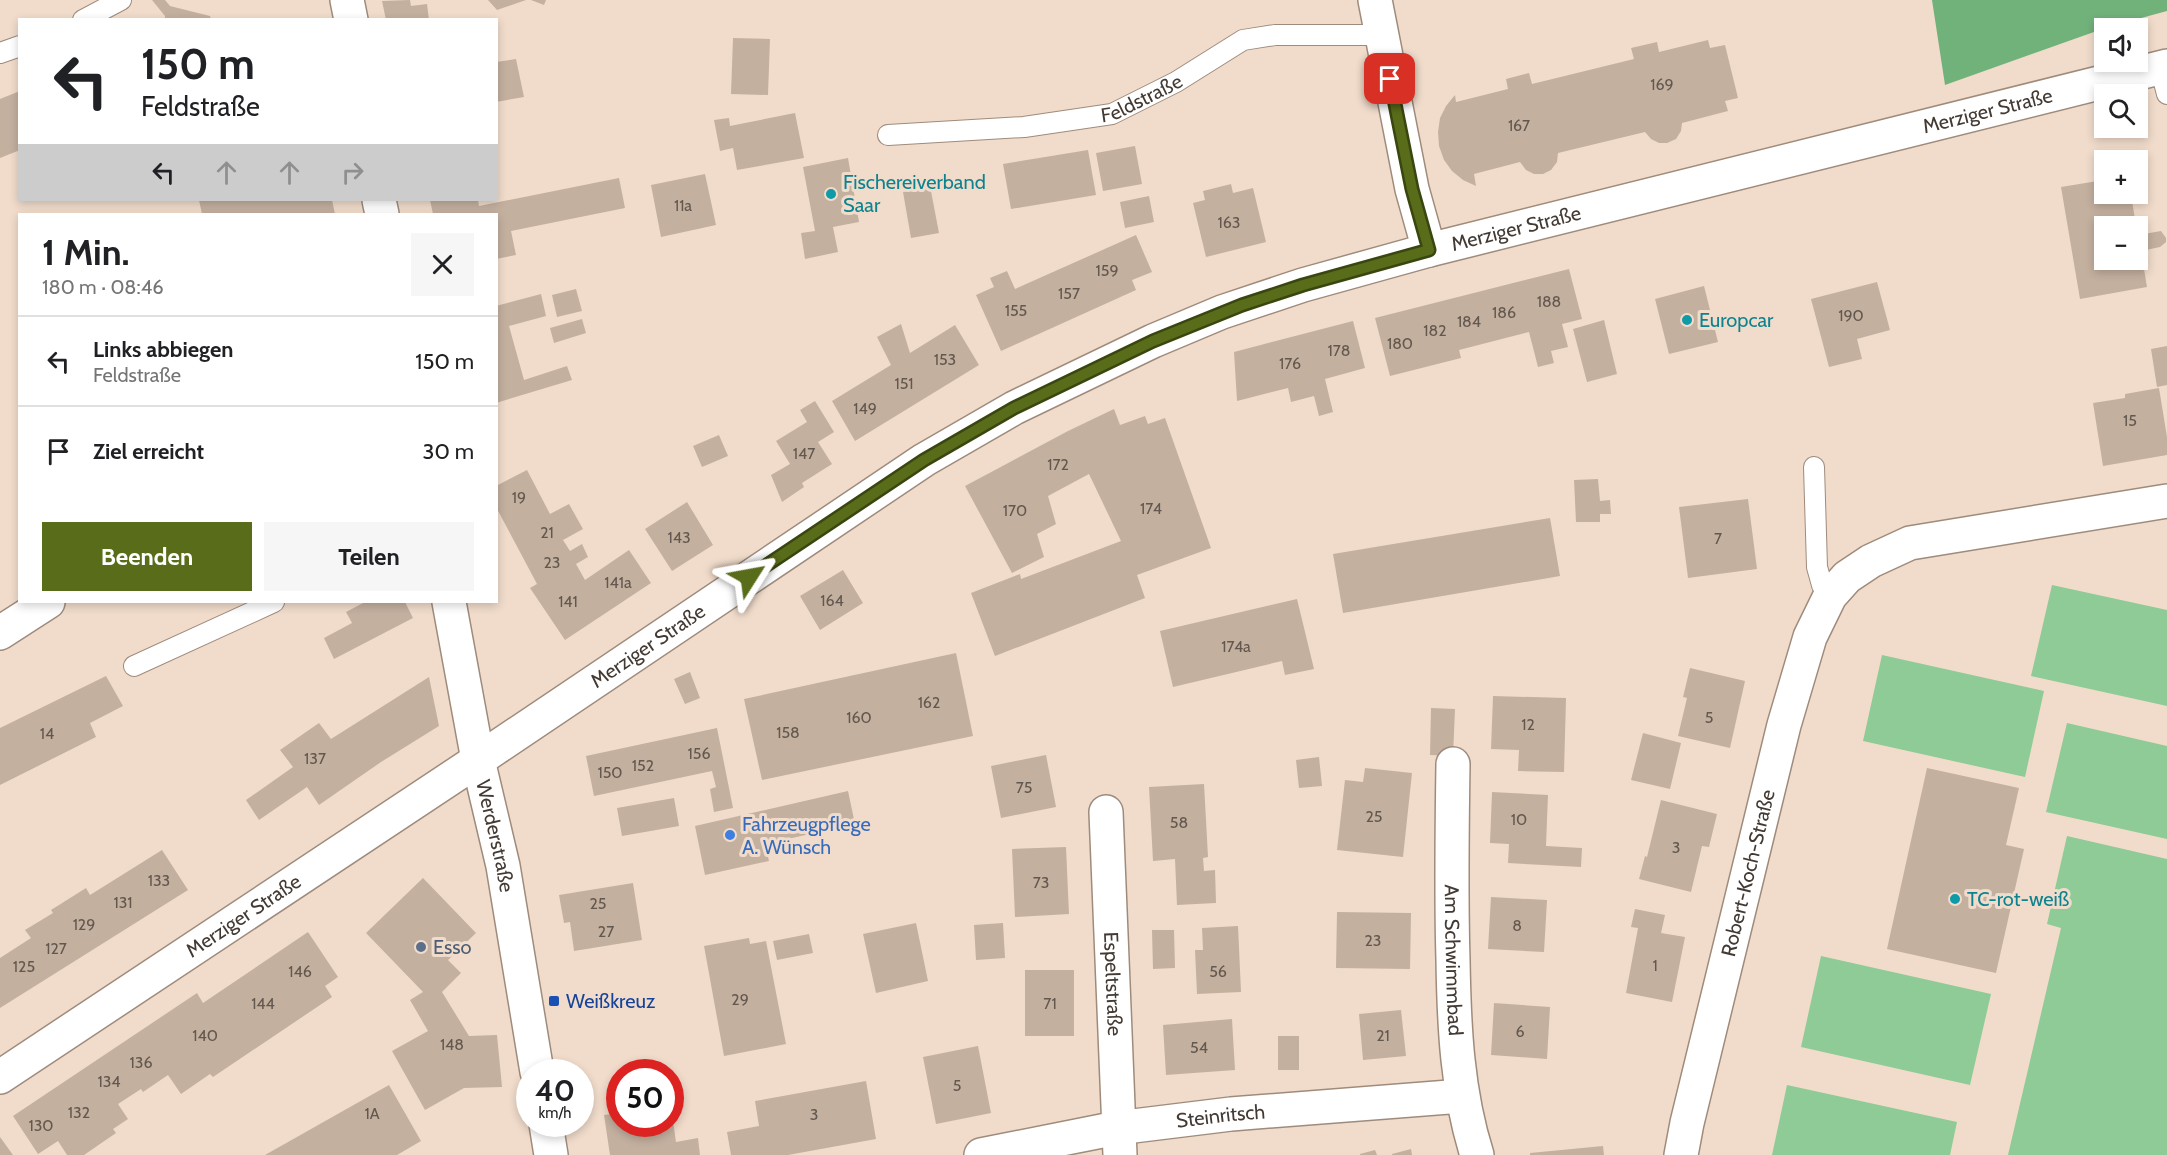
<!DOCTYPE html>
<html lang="de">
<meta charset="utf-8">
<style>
body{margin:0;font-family:Cabin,sans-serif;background:#f6f6f6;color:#202124;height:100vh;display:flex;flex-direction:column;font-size:22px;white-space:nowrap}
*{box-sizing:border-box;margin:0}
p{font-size:20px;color:#757577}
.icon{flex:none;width:33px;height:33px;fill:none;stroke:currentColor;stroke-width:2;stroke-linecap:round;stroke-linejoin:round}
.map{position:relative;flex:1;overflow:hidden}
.sheet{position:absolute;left:18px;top:213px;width:480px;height:390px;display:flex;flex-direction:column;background:#fff;border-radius:0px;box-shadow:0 3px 9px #0003}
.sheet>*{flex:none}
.banner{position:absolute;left:18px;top:18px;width:480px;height:183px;border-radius:0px;box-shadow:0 3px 9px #0003;background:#fff;color:#202124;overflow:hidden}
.fabs{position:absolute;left:2094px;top:18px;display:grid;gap:12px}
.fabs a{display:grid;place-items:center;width:54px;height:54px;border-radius:0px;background:#fff;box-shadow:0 3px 9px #0003;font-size:30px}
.speed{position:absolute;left:516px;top:1059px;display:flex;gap:12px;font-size:30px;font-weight:700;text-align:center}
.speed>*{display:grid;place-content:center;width:78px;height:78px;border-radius:50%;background:#fff;box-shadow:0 3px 9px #0003;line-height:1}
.speed small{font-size:15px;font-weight:400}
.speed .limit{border:9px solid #d22;background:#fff;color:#111}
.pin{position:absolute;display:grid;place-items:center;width:51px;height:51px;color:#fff;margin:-26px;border-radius:12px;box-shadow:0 3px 9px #0006}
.me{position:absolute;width:66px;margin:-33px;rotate:56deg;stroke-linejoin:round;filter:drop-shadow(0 0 4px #0008)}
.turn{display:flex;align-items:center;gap:21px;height:126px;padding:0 24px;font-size:27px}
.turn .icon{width:78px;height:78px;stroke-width:2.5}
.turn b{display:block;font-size:42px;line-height:51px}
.lanes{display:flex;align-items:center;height:57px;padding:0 24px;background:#0003;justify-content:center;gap:30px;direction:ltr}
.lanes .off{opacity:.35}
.round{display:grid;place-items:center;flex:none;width:63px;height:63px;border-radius:0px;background:#f6f6f6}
.head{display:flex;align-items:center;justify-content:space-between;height:102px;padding:0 24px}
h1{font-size:36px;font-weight:700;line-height:45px}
.button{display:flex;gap:12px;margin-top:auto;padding:12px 24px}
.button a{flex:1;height:69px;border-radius:0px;background:#596c19;color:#fff;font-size:24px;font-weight:700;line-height:69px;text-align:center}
.button a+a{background:#f6f6f6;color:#202124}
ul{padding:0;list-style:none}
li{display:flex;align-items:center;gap:18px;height:90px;padding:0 24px;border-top:2px solid #e0e0e0}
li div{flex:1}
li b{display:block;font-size:22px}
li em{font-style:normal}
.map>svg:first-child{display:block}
.green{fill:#8ecb96}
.forest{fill:#71b27b}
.building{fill:#c4b09f}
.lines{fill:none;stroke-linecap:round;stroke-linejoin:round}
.lane-casing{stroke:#9f8b7c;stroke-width:22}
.street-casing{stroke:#9f8b7c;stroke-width:36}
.secondary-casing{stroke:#9f8b7c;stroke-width:36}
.lane{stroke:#fff;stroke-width:20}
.street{stroke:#fff;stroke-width:33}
.secondary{stroke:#fff;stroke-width:33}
.route-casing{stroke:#3a4610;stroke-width:15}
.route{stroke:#596c19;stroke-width:10}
.culture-dot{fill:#0f9aa8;stroke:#f1dccb;stroke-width:2}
.shop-dot{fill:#3f7fe0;stroke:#f1dccb;stroke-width:2}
.service-dot{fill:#5c6f8a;stroke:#f1dccb;stroke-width:2}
.transit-dot{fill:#1a4fb4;stroke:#f1dccb;stroke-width:2}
.labels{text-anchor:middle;stroke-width:6;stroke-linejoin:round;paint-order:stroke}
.number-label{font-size:16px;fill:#63584f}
.street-label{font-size:20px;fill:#433a34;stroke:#f1dccb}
.culture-label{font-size:20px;fill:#0d838f;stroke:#f1dccb;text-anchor:start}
.shop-label{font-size:20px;fill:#366cbe;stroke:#f1dccb;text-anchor:start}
.service-label{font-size:20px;fill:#4e5e75;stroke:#f1dccb;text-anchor:start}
.transit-label{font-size:20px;fill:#164399;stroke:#f1dccb;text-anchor:start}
</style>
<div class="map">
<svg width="2167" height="1155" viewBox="0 0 2167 1155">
<rect width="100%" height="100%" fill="#f1dccb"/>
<path class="green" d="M2052,585L2167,610V706L2031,676Z
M1882,655L2044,691L2025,777L1863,741Z
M2067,723L2167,746V839L2046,812Z
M2067,836L2167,859V1155H2008L2061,928L2047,924Z
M1821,956L1991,994L1970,1085L1801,1047Z
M1787,1085L1957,1122L1950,1155H1772Z"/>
<path class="forest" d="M1932,0H2167V11L2108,27L1945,85Z"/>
<path class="building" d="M152,0H165L170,6L210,16L211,20H165V16Z
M410,0L411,6L427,4L429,20H386L382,1Z
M488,0H526L497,10Z
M531,0H546L544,5Z
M733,38L770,39L768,95L731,94Z
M1708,40L1710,48L1725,45L1738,98L1725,101L1728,111L1682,123L1681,131L1676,139L1667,143H1659L1651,139L1645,132L1558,153L1557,162L1551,170L1543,174H1534L1526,170L1520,162L1474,174L1476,186L1463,180L1452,171L1444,160L1439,146L1438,132L1440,118L1446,106L1455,95L1456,102L1508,89L1506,79L1529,73L1532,84L1634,59L1631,48L1657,42L1659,52Z
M516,59L524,97L496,102V62Z
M20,91V150L0,158V99Z
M795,113L804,158L737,170L733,148L720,151L714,120L729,118L730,126Z
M1135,146L1142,184L1103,191L1096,153Z
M1088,150L1096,195L1011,209L1003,164Z
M848,158L859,222L833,227L838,252L805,259L801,233L815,231L803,167Z
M705,174L716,225L661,237L651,185Z
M619,178L625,208L511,231L516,255L496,259V214H433L430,200H478L479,206Z
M2104,180V194H2131L2136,226H2104V260H2138V235L2161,231L2166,238V242L2160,247L2141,251L2147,287L2080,299L2061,187Z
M1231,184L1233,193L1253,188L1266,242L1206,257L1193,203L1205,200L1203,191Z
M930,186L939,233L911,238L903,192Z
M1149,196L1154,222L1125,228L1120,202Z
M199,200H332L335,214H202Z
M1136,235L1152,272L1132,280L1136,290L1001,351L976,295L994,287L990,278L1007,271L1015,289Z
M1569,269L1582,319L1562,324L1568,347L1551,351L1554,363L1538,367L1529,332L1459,350L1461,358L1390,376L1375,318Z
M1877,282L1890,330L1857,339L1862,359L1829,367L1811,299Z
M1704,286L1718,342L1669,354L1655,299Z
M576,289L582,311L557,317L552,295Z
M541,294L546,316L509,326L524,380L567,366L572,380L496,403V306Z
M582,319L586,333L554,343L550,328Z
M1604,320L1617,374L1587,382L1573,329Z
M1353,321L1365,368L1325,379L1333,412L1319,416L1314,396L1291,402L1288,388L1237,401L1234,352Z
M901,324L910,353L955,325L979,365L855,441L832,401L891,365L877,337Z
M2167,346V385L2157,387L2151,349Z
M2159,388L2167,437V455L2103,466L2093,403L2125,398V394Z
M815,401L834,432L818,442L832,464L802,483L804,487L782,502L771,475L790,464L776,441L807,422L800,410Z
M1114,409L1120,425L1145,416L1148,424L1165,418L1211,548L1137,575L1145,598L995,656L971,593L1020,574L1021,579L1121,541L1089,474L1048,496L1056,524L1037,534L1044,557L1012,573L965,486L1068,431Z
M719,435L728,456L702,467L693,446Z
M527,470L550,514L569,504L583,529L563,540L570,551L582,544L588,557L576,564L585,580L629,550L651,583L565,640L530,588L537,584L496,507V486Z
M1598,479L1600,501L1610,500L1611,514H1600V522H1576L1574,480Z
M1748,499L1757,569L1688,578L1679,507Z
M687,502L713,545L672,571L645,529Z
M1550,518L1560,576L1343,613L1333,554Z
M843,570L863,603L820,630L800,596Z
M1297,599L1314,669L1285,675L1282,661L1173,687L1160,631Z
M365,602H405L413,618L334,659L324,638L352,623L346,612Z
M956,653L973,736L762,780L744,699Z
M1690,668L1745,681L1730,748L1678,736L1687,698L1683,697Z
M690,672L700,698L685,704L674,679Z
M106,676L123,706L90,723L96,737L0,785V728Z
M429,677L439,726L381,762L319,805L307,787L259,820L246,800L293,767L280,750L319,723L331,739Z
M1493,696L1566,698L1564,772L1518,771L1519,750L1491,749Z
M1431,708L1455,709L1453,756L1430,755Z
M717,728L733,808L714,812L710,789L716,787L712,771L594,796L586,756Z
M1643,733L1681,743L1670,789L1631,780Z
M1046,755L1056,807L1001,818L991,766Z
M1319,757L1322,786L1299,788L1296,760Z
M1365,768L1412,773L1403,857L1337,850L1345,780L1363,782Z
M1927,768L2019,788L2006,845L2024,849L1996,973L1887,949Z
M1204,784L1208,857L1203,858L1204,871L1215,870L1216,903L1177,905L1175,859L1153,861L1149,787Z
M848,791L855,824L765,844L769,861L705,875L695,826Z
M1492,792L1548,795L1546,846L1582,848L1581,867L1508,863L1509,844L1490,843Z
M674,798L679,826L622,836L617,808Z
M1661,800L1717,814L1709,847L1702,846L1691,892L1639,879L1645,856L1647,857Z
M1066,847L1069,914L1015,917L1012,849Z
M162,850L188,890L0,1008V958L31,938L25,930L53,913L51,910L86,888L90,895Z
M423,878L476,933L448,960L461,973L442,992L469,1036L497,1035L502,1087L464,1088L425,1110L392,1051L428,1031L410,1000L423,992L366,933Z
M633,883L642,940L574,951L570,922L564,923L559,895Z
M1491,897L1547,900L1544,952L1488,949Z
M1635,909L1665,915L1661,933L1685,937L1672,1002L1626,993L1638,928L1631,927Z
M1337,912L1411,913L1410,969L1336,968Z
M916,923L928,981L876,993L863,934Z
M1003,923L1005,958L976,960L974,925Z
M1238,926L1241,992L1197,994L1195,950H1203L1202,928Z
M1152,930H1174L1175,968L1153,969Z
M308,932L338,977L325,986L332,997L213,1077L210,1074L181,1094L168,1075L143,1092L141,1089L118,1104L128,1119L113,1129L116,1133L84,1155H67L58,1141L38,1154L13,1116L197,993L203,1003Z
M809,934L813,953L777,960L773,941Z
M749,938L750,944L766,941L786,1044L724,1056L704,946Z
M1025,970H1074V1036H1025Z
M1494,1003L1550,1007L1547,1059L1491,1055Z
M1401,1010L1406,1056L1363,1060L1359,1014Z
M1232,1019L1235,1070L1166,1075L1163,1025Z
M1278,1036H1299V1070H1278Z
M978,1046L991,1113L936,1124L923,1057Z
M866,1081L876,1139L788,1155H731L727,1132L759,1126L755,1101Z
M389,1085L421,1141L397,1155H265Z
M620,1113V1124H670L672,1114L676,1142L698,1138L700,1155H610L604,1115Z
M0,1137L13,1155H0Z
M1603,1146L1604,1155H1530V1153Z
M1411,1149L1412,1155H1392V1154Z
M1375,1150L1377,1155H1360V1154Z"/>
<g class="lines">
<defs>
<g id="lane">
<path d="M83,20L121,0"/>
<path d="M0,53L20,46"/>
<path d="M2160,67L2167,94"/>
<path id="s1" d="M888,135L1024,127L1112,114L1176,82L1243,40L1275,35H1381"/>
<path d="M1814,467L1817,567L1822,585L1830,596"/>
<path d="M134,666L274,602"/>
</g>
<g id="street">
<path d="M347,0L351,20"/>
<path d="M1375,0L1412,189L1429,250"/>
<path d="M379,200L382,214"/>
<path d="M449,602L478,760"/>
<path d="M0,633L48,602"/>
<path id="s2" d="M1453,764C1452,829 1451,895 1453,960C1454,1026 1457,1092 1477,1155"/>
<path id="s3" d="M1106,812L1120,1155"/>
<path id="s4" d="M981,1155L1117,1128L1231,1114L1462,1096"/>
<path id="s5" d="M1681,1155L1687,1123L1784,725L1810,637L1830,596L1847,577L1871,561L1910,543L2167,501"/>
</g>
<g id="secondary">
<path id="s6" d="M478,760L503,866L537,1072"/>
<path id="s7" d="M0,1077L478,760L924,460L1014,408L1153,341L1222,312L1303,285L1429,250L2167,66"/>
<path d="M546,1124L551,1155"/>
</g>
</defs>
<use href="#lane" class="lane-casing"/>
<use href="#street" class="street-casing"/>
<use href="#secondary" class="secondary-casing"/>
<use href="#lane" class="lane"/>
<use href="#street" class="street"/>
<use href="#secondary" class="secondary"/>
</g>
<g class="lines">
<defs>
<path id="route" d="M749,577L924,460L1014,408L1153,341L1242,305L1303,285L1429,250L1412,189L1390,79"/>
</defs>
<use href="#route" class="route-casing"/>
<use href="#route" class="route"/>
</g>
<g class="culture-dot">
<circle cx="831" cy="194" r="6"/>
<circle cx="1687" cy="320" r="6"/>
<circle cx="1955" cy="899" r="6"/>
</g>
<circle class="shop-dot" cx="730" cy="835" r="6"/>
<circle class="service-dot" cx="421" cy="947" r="6"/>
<rect class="transit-dot" x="548" y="995" width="12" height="12" rx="3"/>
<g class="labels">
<g class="number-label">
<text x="1662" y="90">169</text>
<text x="1519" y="131">167</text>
<text x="683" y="211">11a</text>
<text x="1229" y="228">163</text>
<text x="1107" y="276">159</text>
<text x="1069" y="299">157</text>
<text x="1549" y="307">188</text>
<text x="1016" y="316">155</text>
<text x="1504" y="318">186</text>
<text x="1851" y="321">190</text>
<text x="1469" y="327">184</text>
<text x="1435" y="336">182</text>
<text x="1400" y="349">180</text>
<text x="1339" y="356">178</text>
<text x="945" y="365">153</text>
<text x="1290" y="369">176</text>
<text x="904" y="389">151</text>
<text x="865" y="414">149</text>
<text x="2130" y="426">15</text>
<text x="804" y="459">147</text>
<text x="1058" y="470">172</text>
<text x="519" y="503">19</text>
<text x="1151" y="514">174</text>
<text x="1015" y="516">170</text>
<text x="547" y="538">21</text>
<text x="679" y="543">143</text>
<text x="1718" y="544">7</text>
<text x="552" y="568">23</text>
<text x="618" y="588">141a</text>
<text x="832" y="606">164</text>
<text x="568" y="607">141</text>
<text x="1236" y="652">174a</text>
<text x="929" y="708">162</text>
<text x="859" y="723">160</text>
<text x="1709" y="723">5</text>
<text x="1528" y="730">12</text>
<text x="788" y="738">158</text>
<text x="47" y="739">14</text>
<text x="699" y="759">156</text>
<text x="315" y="764">137</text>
<text x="643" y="771">152</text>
<text x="610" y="778">150</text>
<text x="1024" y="793">75</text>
<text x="1374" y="822">25</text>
<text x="1519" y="825">10</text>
<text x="1179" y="828">58</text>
<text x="1676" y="853">3</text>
<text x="159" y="886">133</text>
<text x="1041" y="888">73</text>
<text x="123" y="908">131</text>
<text x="598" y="909">25</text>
<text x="84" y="930">129</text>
<text x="1517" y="931">8</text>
<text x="606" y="937">27</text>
<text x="1373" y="946">23</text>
<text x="56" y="954">127</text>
<text x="1655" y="971">1</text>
<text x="24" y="972">125</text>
<text x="300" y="977">146</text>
<text x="1218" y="977">56</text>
<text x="740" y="1005">29</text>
<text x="263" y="1009">144</text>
<text x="1050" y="1009">71</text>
<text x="1520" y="1037">6</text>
<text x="205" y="1041">140</text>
<text x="1383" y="1041">21</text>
<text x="452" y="1050">148</text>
<text x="1199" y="1053">54</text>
<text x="141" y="1068">136</text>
<text x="109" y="1087">134</text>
<text x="957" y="1091">5</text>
<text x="79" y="1118">132</text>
<text x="372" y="1119">1A</text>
<text x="814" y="1120">3</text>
<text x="41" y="1131">130</text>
</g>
<g class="street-label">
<text dy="7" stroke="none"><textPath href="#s1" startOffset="258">Feldstraße</textPath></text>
<text dy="7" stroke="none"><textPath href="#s7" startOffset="2236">Merziger Straße</textPath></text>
<text dy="7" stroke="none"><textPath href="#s7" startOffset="1750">Merziger Straße</textPath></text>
<text dy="7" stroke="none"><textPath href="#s7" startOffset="778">Merziger Straße</textPath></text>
<text dy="7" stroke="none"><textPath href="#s6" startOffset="78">Werderstraße</textPath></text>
<text dy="7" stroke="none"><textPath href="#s5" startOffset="290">Robert-Koch-Straße</textPath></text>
<text dy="7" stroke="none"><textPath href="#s7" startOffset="292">Merziger Straße</textPath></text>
<text dy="7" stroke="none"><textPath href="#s2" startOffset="196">Am Schwimmbad</textPath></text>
<text dy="7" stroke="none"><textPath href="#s3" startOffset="172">Espeltstraße</textPath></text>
<text dy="7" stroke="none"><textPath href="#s4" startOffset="243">Steinritsch</textPath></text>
</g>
<g class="culture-label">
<text x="843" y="189">Fischereiverband<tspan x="843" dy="23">Saar</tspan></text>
<text x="1699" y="327">Europcar</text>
<text x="1967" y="906">TC-rot-weiß</text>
</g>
<g class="shop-label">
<text x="742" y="831">Fahrzeugpflege<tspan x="742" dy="23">A. Wünsch</tspan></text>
</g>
<g class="service-label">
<text x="433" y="954">Esso</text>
</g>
<g class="transit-label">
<text x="566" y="1008">Weißkreuz</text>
</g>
</g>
</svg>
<div class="fabs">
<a><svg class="icon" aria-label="sound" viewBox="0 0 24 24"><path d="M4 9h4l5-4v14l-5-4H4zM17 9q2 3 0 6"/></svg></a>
<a><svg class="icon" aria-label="search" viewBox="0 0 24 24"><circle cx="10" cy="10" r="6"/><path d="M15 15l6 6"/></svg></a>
<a>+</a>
<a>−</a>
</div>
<div class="speed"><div>40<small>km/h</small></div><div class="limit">50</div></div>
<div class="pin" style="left:1390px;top:79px;background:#d93025"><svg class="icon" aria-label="arrive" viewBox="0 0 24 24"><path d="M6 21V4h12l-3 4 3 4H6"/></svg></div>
<svg class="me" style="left:749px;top:577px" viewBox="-20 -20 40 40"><path d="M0-17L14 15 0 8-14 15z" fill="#596c19" stroke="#fff" stroke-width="4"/></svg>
<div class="banner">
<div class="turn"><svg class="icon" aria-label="left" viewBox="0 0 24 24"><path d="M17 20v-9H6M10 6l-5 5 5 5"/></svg><div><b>150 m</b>Feldstraße</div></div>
<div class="lanes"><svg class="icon" aria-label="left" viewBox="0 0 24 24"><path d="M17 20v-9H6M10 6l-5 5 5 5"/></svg><svg class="icon off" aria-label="ahead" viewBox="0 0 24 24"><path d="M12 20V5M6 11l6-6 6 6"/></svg><svg class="icon off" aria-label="ahead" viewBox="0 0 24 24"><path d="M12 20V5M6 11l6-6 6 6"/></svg><svg class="icon off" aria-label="right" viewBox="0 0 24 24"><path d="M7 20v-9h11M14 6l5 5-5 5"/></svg></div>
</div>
<section class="sheet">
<div class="head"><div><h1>1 Min.</h1><p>180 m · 08:46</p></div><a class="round"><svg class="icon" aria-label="close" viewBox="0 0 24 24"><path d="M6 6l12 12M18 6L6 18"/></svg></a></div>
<ul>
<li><svg class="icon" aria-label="left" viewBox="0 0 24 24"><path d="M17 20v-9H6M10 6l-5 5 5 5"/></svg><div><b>Links abbiegen</b><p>Feldstraße</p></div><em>150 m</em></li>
<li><svg class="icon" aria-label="arrive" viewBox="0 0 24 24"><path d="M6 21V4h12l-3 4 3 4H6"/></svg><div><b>Ziel erreicht</b></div><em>30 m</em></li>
</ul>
<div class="button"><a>Beenden</a><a>Teilen</a></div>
</section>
</div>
